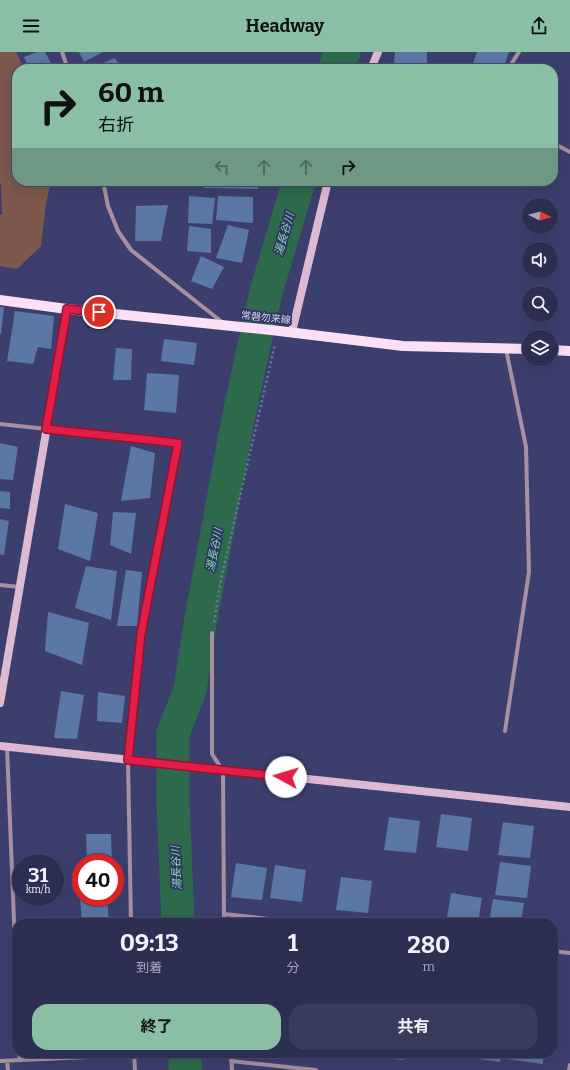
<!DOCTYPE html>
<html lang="ja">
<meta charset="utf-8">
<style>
body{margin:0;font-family:Bitter,"Noto Sans JP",serif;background:#393b5c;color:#f1f3f6;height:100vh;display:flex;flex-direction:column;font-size:15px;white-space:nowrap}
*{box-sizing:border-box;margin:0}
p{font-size:13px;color:#a7a9b8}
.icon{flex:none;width:22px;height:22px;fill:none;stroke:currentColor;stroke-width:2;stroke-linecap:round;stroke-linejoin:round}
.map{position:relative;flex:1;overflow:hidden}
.side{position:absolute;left:12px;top:866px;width:546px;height:140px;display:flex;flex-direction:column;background:#2d2f52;border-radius:16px;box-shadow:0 4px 16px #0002,0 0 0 1px #484a69}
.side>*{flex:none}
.hud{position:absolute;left:12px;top:12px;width:546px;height:122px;border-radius:16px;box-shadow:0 4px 16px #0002,0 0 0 1px #484a69;background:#8abfa5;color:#111;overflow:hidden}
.needle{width:26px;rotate:96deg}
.tools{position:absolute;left:522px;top:146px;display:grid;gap:8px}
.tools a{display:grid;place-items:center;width:36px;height:36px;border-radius:50%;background:#2d2f52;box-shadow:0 4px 16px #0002,0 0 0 1px #484a69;font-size:20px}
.speed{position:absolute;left:12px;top:802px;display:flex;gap:8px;font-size:20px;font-weight:700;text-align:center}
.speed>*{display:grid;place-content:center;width:52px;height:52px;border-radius:50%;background:#2d2f52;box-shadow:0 4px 16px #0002,0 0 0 1px #484a69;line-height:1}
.speed small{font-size:10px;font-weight:400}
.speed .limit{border:6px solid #d22;background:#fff;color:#111}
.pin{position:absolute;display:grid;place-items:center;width:34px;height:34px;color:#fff;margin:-17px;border:2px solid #fff;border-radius:50%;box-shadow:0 1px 4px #0007}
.me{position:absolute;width:44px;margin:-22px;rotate:276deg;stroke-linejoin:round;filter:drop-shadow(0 0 3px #0008)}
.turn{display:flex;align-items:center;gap:14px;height:84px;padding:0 20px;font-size:18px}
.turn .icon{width:52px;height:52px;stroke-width:2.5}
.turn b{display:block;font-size:28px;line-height:34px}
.lanes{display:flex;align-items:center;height:38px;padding:0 20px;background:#0003;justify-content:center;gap:20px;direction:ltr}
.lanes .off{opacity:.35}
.eta{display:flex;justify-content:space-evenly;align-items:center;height:68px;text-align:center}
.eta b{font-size:24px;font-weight:700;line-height:28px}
.action{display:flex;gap:8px;margin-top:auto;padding:8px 20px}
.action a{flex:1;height:46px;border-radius:16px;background:#8abfa5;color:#111;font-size:16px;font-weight:700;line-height:46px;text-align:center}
.action a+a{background:#393b5c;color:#f1f3f6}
header{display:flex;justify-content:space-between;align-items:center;height:52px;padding:0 20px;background:#8abfa5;color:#111;font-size:18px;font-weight:700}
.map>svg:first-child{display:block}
.green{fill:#7c584d}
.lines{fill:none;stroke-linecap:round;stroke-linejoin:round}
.river{stroke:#2d6a4b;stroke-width:33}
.building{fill:#5a77a5}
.path{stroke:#72769e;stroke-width:2.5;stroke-dasharray:2 3;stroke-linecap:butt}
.street{stroke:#a7909f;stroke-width:4}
.secondary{stroke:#dfb9d2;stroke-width:8}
.primary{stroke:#fde0f3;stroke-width:10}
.route-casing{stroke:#92132f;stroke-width:10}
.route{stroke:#e11d48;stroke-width:7}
.labels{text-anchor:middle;stroke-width:3.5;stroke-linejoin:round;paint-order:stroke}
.street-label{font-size:10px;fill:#d2d7f3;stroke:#313462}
.water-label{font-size:11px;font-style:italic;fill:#84ddac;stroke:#313462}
</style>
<header><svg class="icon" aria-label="menu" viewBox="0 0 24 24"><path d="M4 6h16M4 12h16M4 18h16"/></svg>Headway<svg class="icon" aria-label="share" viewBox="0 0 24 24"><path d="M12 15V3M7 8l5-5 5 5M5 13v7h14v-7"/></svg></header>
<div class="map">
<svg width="570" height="1018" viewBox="0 0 570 1018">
<rect width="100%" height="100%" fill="#3c3f6e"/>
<path class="green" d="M0,0H16L24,17H17V129H51L46,152L41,194L17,217L0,214V163H2L1,133L0,132Z"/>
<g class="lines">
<path class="river" d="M335,17L337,9L344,0
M178,871L173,750V681L190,638L200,572L239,362L266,240L299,129
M185,1001V1018"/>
</g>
<path class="building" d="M37,0H45L52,13L44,17H29L24,5Z
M79,0H103L84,10Z
M395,0H427V11H394Z
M477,0H509L503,17H471Z
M115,6L122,17H100L98,13Z
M94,11L97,17H76Z
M206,129H258V137L204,136Z
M189,144L215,146L212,172L188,171Z
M218,144L253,145V171L216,168Z
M168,153L161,189H135L136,154Z
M228,173L249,178L242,211L216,206Z
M189,174L211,177V201L187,199Z
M201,204L224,215L212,237L191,229Z
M0,255H4L1,282H0Z
M15,259L54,264L51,297L38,295L33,312L7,309Z
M164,287L197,291L194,313L161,309Z
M116,296L132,297L131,328H113Z
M147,321L179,323L176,361L144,358Z
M0,391L18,395L13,428L0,427Z
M131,394L155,401L150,446L121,449Z
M0,439L10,440V457L0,456Z
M65,452L98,461L90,509L58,497Z
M113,460L136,461L131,502L110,493Z
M0,467L9,469L4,503L0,502Z
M86,514L117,519L111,568L75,556Z
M126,518L142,520L137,574H117Z
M48,560L89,571L82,613L45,599Z
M61,639L84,643L77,687L54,686Z
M98,640L125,644L122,671L97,669Z
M441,762L472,766L468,799L436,795Z
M389,765L420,769L416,801L384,798Z
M503,770L534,774L530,806L498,803Z
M86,782H111L112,811H87Z
M500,810L531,814L527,846L495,843Z
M236,811L267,816L262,848L231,845Z
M275,813L306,818L302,850L270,846Z
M341,825L372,829L368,861L336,858Z
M451,841L482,846L478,871H446Z
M80,845H107L109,871H82Z
M493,847L524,851L521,871H489Z
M553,920L559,921L555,968H553Z
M331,1001H346L345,1004Z
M378,1001H405L404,1008L377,1005Z
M474,1001H501L500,1010L473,1006Z
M507,1001H543V1012L506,1007Z"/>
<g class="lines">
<path class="path" d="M214,570L221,527L275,292"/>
<path class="street" d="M62,0L68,17
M511,17L512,11L519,0
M553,91L570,100
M103,129L108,154L118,179L131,198L222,270
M0,372L178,391L141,582L128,708L131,871
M0,533L20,535
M212,581V702L223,719L224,871
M505,679L529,520L526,395L506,297
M7,695L17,943
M224,862L306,871
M553,899L570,901
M19,1001L20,1008
M134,1001L135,1018
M231,1001L232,1018
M0,1009L134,1003
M7,1009L8,1018
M231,1009L316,1018
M569,1018L570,1013"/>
<path class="secondary" d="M371,17L378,0
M292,280L328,129
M0,651L67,257
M0,694L570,755"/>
<path class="primary" d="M0,248L67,257L271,278L403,294L529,297
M551,298L570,299"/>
</g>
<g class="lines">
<defs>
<path id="route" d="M99,260L67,257L46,377L178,391L141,582L128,708L286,725"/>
</defs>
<use href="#route" class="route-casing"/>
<use href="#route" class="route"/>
</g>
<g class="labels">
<g class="street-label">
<text transform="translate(266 265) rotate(6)" y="4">常磐勿来線</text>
</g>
<g class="water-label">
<text transform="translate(284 182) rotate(-74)" y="4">湯長谷川</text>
<text transform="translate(214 498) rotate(-79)" y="4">湯長谷川</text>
<text transform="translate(176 816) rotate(-93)" y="4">湯長谷川</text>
</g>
</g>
</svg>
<div class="tools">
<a><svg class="needle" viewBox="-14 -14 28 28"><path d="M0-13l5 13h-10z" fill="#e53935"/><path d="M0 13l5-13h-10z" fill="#a7a9b8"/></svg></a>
<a><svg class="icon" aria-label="sound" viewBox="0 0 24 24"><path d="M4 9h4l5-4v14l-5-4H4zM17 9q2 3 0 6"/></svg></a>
<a><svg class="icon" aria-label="search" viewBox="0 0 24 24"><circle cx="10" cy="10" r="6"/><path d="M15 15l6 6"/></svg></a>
<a><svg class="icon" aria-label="layers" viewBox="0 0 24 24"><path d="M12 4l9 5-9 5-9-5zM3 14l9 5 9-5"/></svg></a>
</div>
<div class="speed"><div>31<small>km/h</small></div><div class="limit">40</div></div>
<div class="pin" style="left:99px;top:260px;background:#d93025"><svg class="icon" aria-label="arrive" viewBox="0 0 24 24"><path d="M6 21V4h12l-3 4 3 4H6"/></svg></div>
<svg class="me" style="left:286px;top:725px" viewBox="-20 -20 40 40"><circle r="19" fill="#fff"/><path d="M0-13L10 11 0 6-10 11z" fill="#e11d48"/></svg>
<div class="hud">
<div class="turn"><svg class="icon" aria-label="right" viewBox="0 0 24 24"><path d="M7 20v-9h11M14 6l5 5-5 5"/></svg><div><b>60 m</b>右折</div></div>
<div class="lanes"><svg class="icon off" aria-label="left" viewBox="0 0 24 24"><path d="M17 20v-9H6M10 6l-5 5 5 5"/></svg><svg class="icon off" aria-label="ahead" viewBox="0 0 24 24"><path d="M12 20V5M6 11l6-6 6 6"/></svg><svg class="icon off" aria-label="ahead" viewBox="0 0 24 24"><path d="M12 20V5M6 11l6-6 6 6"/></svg><svg class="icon" aria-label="right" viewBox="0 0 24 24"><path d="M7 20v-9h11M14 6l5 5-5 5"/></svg></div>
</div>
<section class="side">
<div class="eta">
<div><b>09:13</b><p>到着</p></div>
<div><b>1</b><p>分</p></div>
<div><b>280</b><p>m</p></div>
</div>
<div class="action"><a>終了</a><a>共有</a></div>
</section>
</div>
